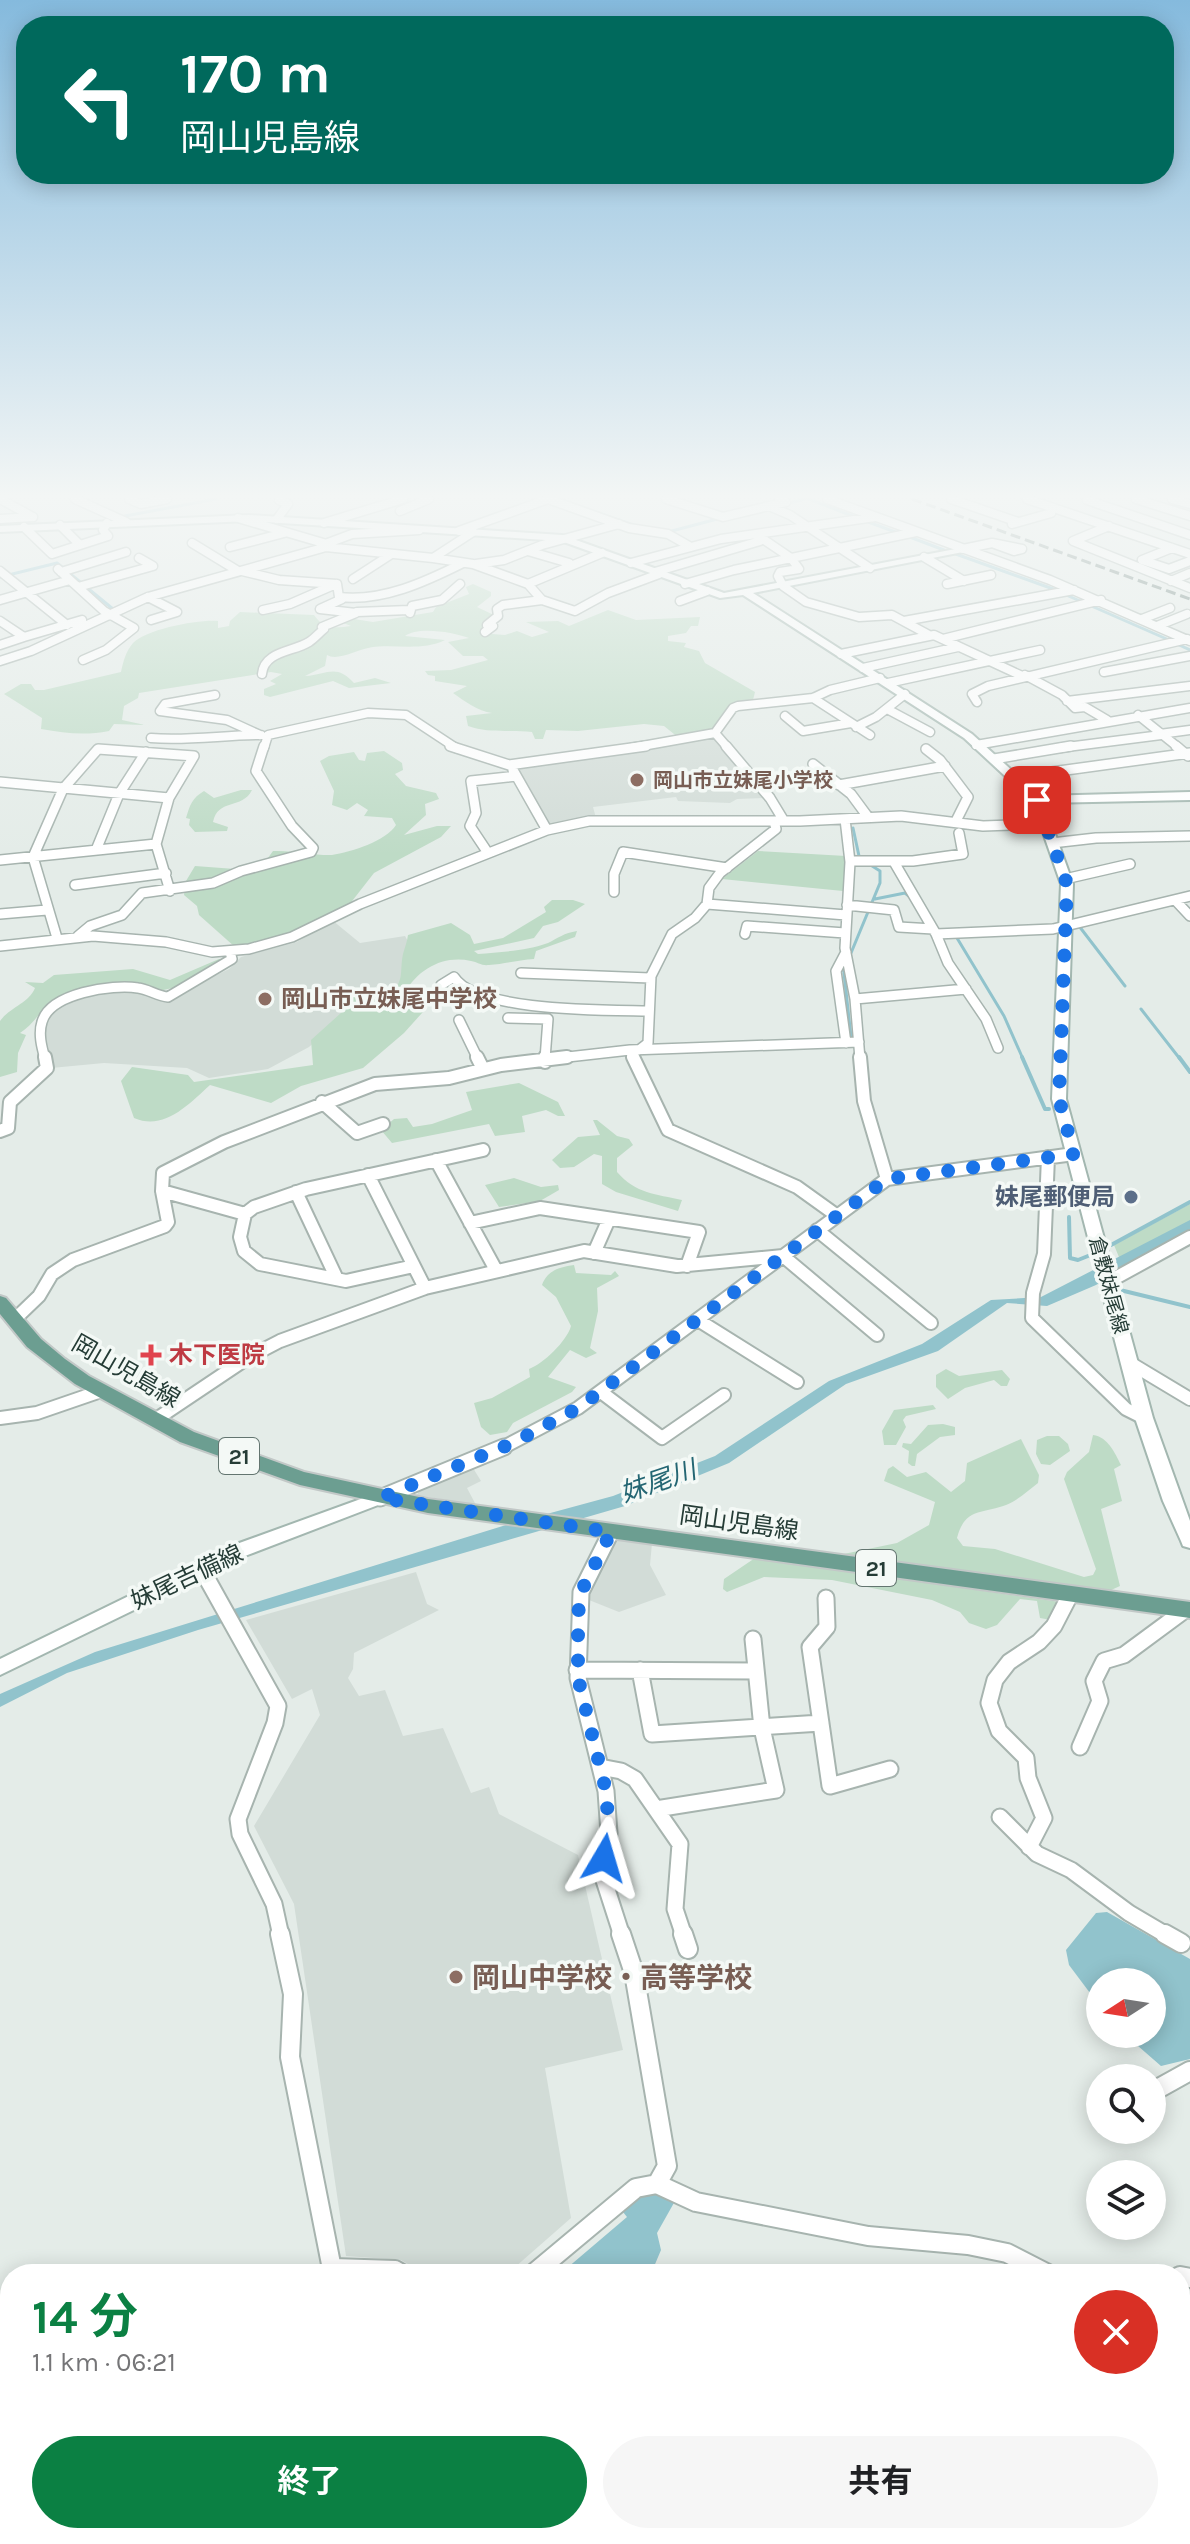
<!DOCTYPE html>
<html lang="ja">
<meta charset="utf-8">
<style>
body{margin:0;font-family:Karla,"Noto Sans JP",sans-serif;background:#f6f6f6;color:#202124;height:100vh;display:flex;flex-direction:column;font-size:30px;white-space:nowrap}
*{box-sizing:border-box;margin:0}
p{font-size:26px;color:#757577}
.icon{flex:none;width:44px;height:44px;fill:none;stroke:currentColor;stroke-width:2;stroke-linecap:round;stroke-linejoin:round}
.map{position:relative;flex:1;overflow:hidden}
.details{position:absolute;left:0px;top:2264px;width:1190px;height:280px;display:flex;flex-direction:column;background:#fff;border-radius:32px 32px 0 0;box-shadow:0 4px 20px #0003}
.details>*{flex:none}
.hud{position:absolute;left:16px;top:16px;width:1158px;height:168px;border-radius:32px;box-shadow:0 4px 20px #0003;background:#00695c;color:#fff;overflow:hidden}
.needle{width:52px;rotate:258deg}
.fabs{position:absolute;left:1086px;top:1968px;display:grid;gap:16px}
.fabs a{display:grid;place-items:center;width:80px;height:80px;border-radius:50%;background:#fff;box-shadow:0 4px 20px #0003;font-size:40px}
.pin{position:absolute;display:grid;place-items:center;width:68px;height:68px;color:#fff;margin:-34px;border-radius:16px;box-shadow:0 4px 12px #0006}
.me{position:absolute;width:88px;margin:-44px;rotate:7deg;stroke-linejoin:round;filter:drop-shadow(0 0 6px #0008)}
.turn{display:flex;align-items:center;gap:28px;height:168px;padding:0 32px;font-size:36px}
.turn .icon{width:104px;height:104px;stroke-width:2.5}
.turn b{display:block;font-size:56px;line-height:68px}
.round{display:grid;place-items:center;flex:none;width:84px;height:84px;border-radius:42px;background:#f6f6f6}
.headline{display:flex;align-items:center;justify-content:space-between;height:136px;padding:0 32px}
h1{font-size:48px;font-weight:700;line-height:60px;color:#0b8043}
.primary-button{display:flex;gap:16px;margin-top:auto;padding:16px 32px}
.primary-button a{flex:1;height:92px;border-radius:48px;background:#0b8043;color:#fff;font-size:32px;font-weight:700;line-height:92px;text-align:center}
.primary-button a+a{background:#f6f6f6;color:#202124}
.map>svg:first-child{display:block}
.built{fill:#d2dcd7}
.green{fill:#bedbc6}
.water{fill:#91c3cc}
.lines{fill:none;stroke-linecap:round;stroke-linejoin:round}
.stream-far1{stroke:#91c3cc;stroke-width:3}
.stream{stroke:#91c3cc;stroke-width:4}
.minor-far4-casing{stroke:#a7b4af;stroke-width:11}
.minor-far3-casing{stroke:#a7b4af;stroke-width:12}
.minor-far2-casing{stroke:#a7b4af;stroke-width:16}
.minor-far1-casing{stroke:#a7b4af;stroke-width:19}
.minor-casing{stroke:#a7b4af;stroke-width:22}
.secondary-casing{stroke:#a3b7b0;stroke-width:4}
.primary-casing{stroke:#c2c8c7;stroke-width:4}
.minor-far4{stroke:#fff;stroke-width:8}
.minor-far3{stroke:#fff;stroke-width:9}
.minor-far2{stroke:#fff;stroke-width:12}
.minor-far1{stroke:#fff;stroke-width:15}
.minor{stroke:#fff;stroke-width:18}
.secondary{fill:#fff;fill-rule:evenodd}
.primary{fill:#6c9e91;fill-rule:evenodd}
.rail{stroke:#5f7771;stroke-width:3;stroke-dasharray:10 5;stroke-linecap:butt}
.route{stroke:#1a73e8;stroke-width:14;stroke-dasharray:0 25.2}
.education-dot{fill:#8d6e63;stroke:#f4f9f6;stroke-width:3}
.service-dot{fill:#5c6f8a;stroke:#f4f9f6;stroke-width:3}
.health-dot{fill:#e0444e;stroke:#f4f9f6;stroke-width:3}
.labels{text-anchor:middle;stroke-width:7;stroke-linejoin:round;paint-order:stroke}
.far-education-label{font-size:20px;font-weight:bold;fill:#785e54;stroke:#f4f9f6;text-anchor:start}
.far-street-label{font-size:20px;fill:#253c36;stroke:#f4f9f6}
.shield{fill:#f4f9f6;stroke:#637570;stroke-width:2}
.shield-label{font-size:22px;font-weight:bold;fill:#253c36}
.education-label{font-size:24px;font-weight:bold;fill:#785e54;stroke:#f4f9f6;text-anchor:start}
.service-label{font-size:24px;font-weight:bold;fill:#4e5e75;stroke:#f4f9f6;text-anchor:end}
.health-label{font-size:24px;font-weight:bold;fill:#be3a42;stroke:#f4f9f6;text-anchor:start}
.street-label{font-size:24px;fill:#253c36;stroke:#f4f9f6}
.water-label{font-size:26px;font-style:italic;fill:#246673;stroke:#f4f9f6}
.near-education-label{font-size:28px;font-weight:bold;fill:#785e54;stroke:#f4f9f6;text-anchor:start}
</style>
<div class="map">
<svg width="1190" height="2544" viewBox="0 0 1190 2544">
<rect width="100%" height="100%" fill="#e4ece8"/>
<path class="built" d="M715,735L766,798L737,799L730,803L678,801L676,797L593,807L596,818L550,826L512,763Z
M332,920L360,943L405,936L418,959L395,987L379,984L309,1047L268,1069L209,1078L187,1068L104,1063L51,1068L43,1025L53,1007L95,993L132,990L172,997L229,969L241,957L297,942Z
M473,1468L481,1481L467,1488L476,1505L417,1495L422,1485Z
M616,1538L652,1543L650,1565L666,1595L619,1612L584,1598Z
M416,1572L427,1604L439,1610L354,1653L353,1669L348,1678L359,1696L385,1690L403,1736L443,1728L471,1793L489,1787L499,1814L578,1855L623,2050L545,2068L571,2218L507,2274H425L401,2260L346,2256L294,1904L254,1826L320,1715L312,1689L292,1699L246,1620Z"/>
<path class="green" d="M473,584L491,592V596L477,607L496,616L489,631L492,634L505,635L517,631L532,637L549,632L526,622L558,621L569,626L608,610L636,620L700,617L698,626H691L686,633L668,636V641L686,643L684,647L699,651L705,663L755,692L753,700L734,704L713,732L679,738L664,726L644,724L578,731L546,730L543,739H535L532,732C510,729 491,734 468,726L466,716L492,713C478,711 464,701 453,693L467,686L435,681V676L428,675L425,671L451,670L488,660L483,656H463L448,642L469,638C454,632 417,626 405,636L445,640C421,652 393,643 368,648C355,651 337,661 327,655L325,666L305,676C327,675 336,663 354,683L375,678L391,683L349,688L333,681L270,697L264,695V689L276,684L270,681L282,674L271,672L139,693L138,698L124,706L122,720L145,725L114,724L109,731C84,736 65,733 41,729L42,718L4,694L21,684H31L35,690H44L121,672C123,662 126,651 133,643C146,629 200,619 218,621V628L229,626L230,621L240,612L314,615C324,630 335,628 351,626L338,621L348,618L373,622L433,612L436,607L469,594L466,587Z
M384,751L402,763L403,770L395,774L406,786L436,793L439,799L425,804L426,815L404,835L437,826H451L441,837L374,873L349,905L288,937L235,947L199,915L197,906L184,895L186,881L195,866L235,869L265,862L273,851C292,850 318,856 332,855C351,852 386,841 396,825L392,818L364,816L368,810L357,803L347,810L332,805L334,791L320,761L329,756L354,752L359,760L365,761L367,753Z
M241,790H252C242,810 218,798 213,822L228,827L227,831L195,832L189,825L190,819L186,818C190,805 192,798 204,791L214,798Z
M758,851L846,856L843,891L722,879Z
M552,900H573L585,904L558,922L543,926L534,938L474,951L478,954C500,952 527,951 548,943C558,938 564,933 577,931L575,937L536,951L534,959C519,960 504,964 489,965C481,966 478,962 471,961C443,955 419,969 405,992L420,995L431,1003L404,1033L363,1068L301,1086L271,1103L210,1085C188,1105 164,1131 134,1118L121,1081L132,1067L188,1075L194,1082L313,1065L311,1040L352,1003L350,994L359,988L387,994C406,982 399,973 403,954C405,947 407,942 408,935L451,923L470,935L474,944L503,938L546,912L544,907Z
M219,959H224C205,973 182,988 158,991C126,994 91,985 60,997C43,1004 36,1023 20,1033L26,1035L18,1053L17,1072L0,1077V1021C9,1008 29,1003 35,988L25,982L43,983L54,975L133,969L170,980Z
M519,1083L558,1102L565,1116H558L546,1110L522,1116L525,1132L495,1136L489,1124L392,1143L381,1130L394,1119L407,1118L413,1127L432,1124L472,1110L466,1092Z
M593,1120H597L617,1136L629,1139L633,1145L617,1158V1172C636,1194 656,1194 682,1200L678,1211L616,1192L602,1184V1156L594,1154L574,1167L560,1168L552,1160L578,1137L600,1135Z
M514,1178L541,1187L558,1185L559,1190L540,1201L499,1207L485,1185Z
M1190,1204V1232L1121,1262L1114,1245Z
M574,1265L576,1273L611,1275L615,1271L619,1276L597,1288L598,1311L590,1348L597,1353L586,1358L570,1350L548,1377L576,1387L572,1392L513,1423L507,1432L490,1435L481,1427L474,1403L492,1398L530,1377L529,1369C543,1364 567,1341 571,1326L556,1297L542,1285C547,1271 559,1267 574,1265Z
M946,1369L959,1376L1002,1370L1010,1379L1007,1386H1001L994,1380L965,1388L948,1399L936,1387V1375Z
M933,1405L936,1409L906,1416L903,1420L906,1427L896,1445H884L882,1431L894,1410Z
M943,1424L955,1427V1435L940,1437L917,1454L915,1466H912L908,1463L909,1451L902,1447L903,1443L911,1444L928,1425Z
M1093,1435C1108,1437 1115,1453 1121,1465L1114,1469L1122,1501L1101,1509L1120,1586L1109,1591L834,1556L897,1543L929,1525L935,1502L884,1481L888,1469L893,1466L907,1477L926,1472L951,1492L965,1481L967,1463L1021,1439L1039,1475L1038,1483C1029,1490 1017,1501 1006,1505C983,1514 965,1507 957,1538L963,1546L995,1549L1084,1577L1093,1575L1096,1569L1064,1479L1067,1472L1089,1452Z
M1047,1436H1059L1068,1444L1070,1451L1050,1465L1041,1464L1036,1454L1037,1440Z
M755,1558L1060,1602L1051,1620L1040,1618L1037,1601L1020,1599L997,1625L986,1629L969,1623L960,1612L932,1600L832,1580L764,1577L727,1592L723,1589L724,1579Z
M815,2534H938L920,2544H826Z"/>
<path class="water" d="M1190,1220V1233L1096,1285L1047,1306L1007,1303L938,1351L846,1384L729,1463L625,1506L198,1630L67,1673L0,1707V1694L95,1652L506,1525L613,1496L715,1456L829,1381L922,1344L991,1300L1041,1297Z
M1107,1912L1190,1959V2059L1161,2066L1130,2039L1114,2034H1152V1982H1100V2030L1092,2025L1090,1993L1069,1965L1066,1950L1096,1913Z
M658,2190L675,2201L657,2233L661,2250L653,2269L654,2274H560L627,2217L623,2212L640,2194Z"/>
<g class="lines">
<path class="stream-far1" d="M559,499L636,526
M809,499L855,517
M785,504L805,499
M125,516L216,499
M863,520L898,533
M668,532L721,518
M907,536L944,550
M953,553L1056,590
M0,577L57,563L113,609
M1064,594L1169,640
M1177,644L1190,650
M853,828L859,856
M875,899L905,893L910,897
M1079,926L1125,986
M957,938L1004,1016L1023,1059
M851,953L880,883V871L869,864
M843,964L851,1037
M1141,1009L1180,1059"/>
<path class="stream" d="M1022,1057L1045,1109H1049
M1179,1057L1190,1072
M1069,1217L1070,1258L1078,1260L1093,1254
M1111,1245L1190,1202
M1120,1290L1190,1307"/>
<defs>
<path id="minor-far4" d="M0,499L33,517
M75,499L126,522
M129,499L141,504L167,499
M666,499L723,517L786,502L779,499
M827,499L1050,580L1190,641
M951,499L1018,522
M1027,499L1190,554
M1136,499L1190,516
M1172,499L1190,504
M1087,500L1190,535
M769,506L790,515L870,568
M400,511L429,499
M238,518L330,545
M0,519L33,517
M277,519L288,504L279,500
M324,523L403,499
M1012,524L1051,513
M60,525L80,545
M1109,526L1073,541L1190,588
M24,527L52,554L108,536L103,530L107,523
M459,531L548,499L629,528L668,534L689,546
M757,535L791,558L799,569L780,572L778,576L783,586L806,602L859,617L892,615L929,635
M192,543L238,571
M328,543L352,534L419,530
M992,543L1022,549L1014,551Z
M230,547L284,533
M1172,548L1142,560L1169,569L1190,561
M963,549L992,543
M528,551L569,563
M924,557L964,581
M433,558L473,564L528,584L542,600L575,611L608,593L659,574
M631,563L721,539L875,517
M476,564L504,560L542,545L619,524
M58,569L104,611L134,628L106,650L83,660
M0,571L67,625
M242,571L279,580L337,584L339,597C382,602 425,582 463,563
M61,572L126,552
M655,572L760,541
M353,579L390,555
M1171,581L1190,573
M528,584L602,553
M685,584L734,570L916,532
M947,584L991,575
M78,587L153,566L139,558
M148,597L177,612L151,620
M0,600L70,580
M680,601L707,591
M263,610L290,604L336,584
M357,612L409,610
M410,613L412,606L442,600L460,584
M1142,619L1170,608
M0,621L24,637L82,620
M904,621L1074,590
M1157,626L1187,614
M485,632L493,626L487,625L498,616L497,609L503,605L542,600
M943,639L1101,600
M0,645L24,637
M841,654L934,635L1022,676
M0,661L31,651L148,597L326,547L433,558L473,532
M863,668L958,647
M1104,672L1190,656
M262,674C264,651 293,652 309,642C314,639 319,633 324,629L322,627L356,613L320,609L342,599
M1025,675L1062,695L1075,708L1085,707L1107,720
M888,683L1040,650
M215,695L165,704L160,711L227,720L260,735
M813,698L870,735
M1067,701L1190,686
M977,702L972,694L988,686L1187,639
M887,709L930,732
M1138,715L1179,748
M785,716L803,731L851,723
M856,727L876,717L905,694
M715,733L728,748
M1160,734L1190,730
M151,738C188,741 224,735 261,735
M976,745L1190,708
M264,748L268,735L368,713L406,715L456,748
M631,748L715,733L733,708L738,706L813,698L830,690L880,678
M1059,748L1161,735"/>
<path id="minor-far3" d="M450,746L509,765L646,746
M726,746L770,798L784,821
M1176,746L1188,756
M926,749L940,760L968,797L956,821
M994,759L1071,746
M813,764L851,794L868,817
M513,770L547,830
M1015,777L1190,753
M0,782L169,798
M839,785L945,766
M845,819L850,862L845,948L855,999L860,1059
M1052,843L1096,838L1190,836
M96,850L119,794L146,752
M488,853L470,826L476,813L471,781L516,776
M0,860L156,844
M850,861H913L963,854L959,833
M894,862L936,934L948,963L986,1019L998,1048
M1065,879L1130,864
M75,885L166,873
M614,892V874L623,852L727,868
M1175,900L1190,916
M707,904L846,915
M847,905L894,910L899,927L933,929
M0,914L47,910
M745,934L747,926L845,933
M936,934L1053,929L1190,896
M78,936L90,926L122,915L142,893L213,883L241,871L311,852L313,848L292,826L256,771L264,746
M57,938L33,857L63,789L98,749L194,756L169,798L156,844L170,891
M0,946L93,936L166,942L212,952L249,949L292,937L360,904L547,830L589,821H800L901,816L983,826L1045,824
M846,952L836,971L846,1043
M521,973L650,978
M441,985L454,977C476,1012 607,1010 648,1011
M855,999L966,989
M508,1018L548,1019L545,1059
M459,1020L478,1059
M630,1050L634,1059
M639,1050L648,1043L651,976L672,934L695,918L707,904L709,888L720,873L776,829L774,821
M45,1059C42,1048 38,1034 42,1022C50,993 112,984 138,988C148,989 157,996 168,997L232,959L230,952
M550,1059L630,1050L859,1042"/>
<path id="minor-far2" d="M477,1057L483,1069
M633,1057L668,1130L797,1187L836,1215
M860,1057L864,1101L887,1179
M545,1062V1057
M322,1102L357,1133L383,1124
M0,1131L8,1128L10,1102L47,1068L45,1057
M1048,1157L1044,1254L1033,1293L1032,1318L1126,1409L1144,1418
M436,1160L496,1270
M368,1175L425,1288
M162,1191L245,1214
M296,1192L337,1279
M470,1223L540,1208L699,1232L687,1266
M817,1230L931,1323
M594,1253L609,1219
M414,1266L346,1281L260,1264L244,1251L240,1237L245,1214L254,1207L306,1189L483,1150
M1108,1282L1190,1237
M14,1320L39,1296L52,1274L73,1260L165,1226L168,1222L162,1191L163,1173L224,1142L375,1084L449,1078L501,1065L567,1057
M698,1320L797,1382
M1130,1363L1190,1399
M601,1392L662,1438L724,1395
M0,1418L37,1413L101,1391
M155,1420L249,1357L280,1341L425,1288L584,1251L677,1266L783,1256L877,1335
M500,1449L578,1408L887,1179L1074,1154"/>
<path id="minor-far1" d="M380,1498L504,1447
M611,1532L581,1592L578,1678L606,1791L609,1833L602,1874L622,1936
M201,1568L278,1706L275,1723L238,1819L240,1834L274,1904L281,1936
M826,1598L827,1627L810,1647L830,1786L890,1769
M577,1670L756,1671
M640,1670L652,1734L821,1723
M1080,1747L1100,1701L1094,1681L1104,1661L1124,1655L1185,1610
M600,1767L621,1771L635,1779L680,1844L675,1909L684,1936
M656,1809L776,1790L762,1728L753,1639
M1000,1817L1037,1854L1071,1870L1129,1913L1168,1936
M1029,1847L1044,1818L1028,1778L1026,1758L999,1731L989,1703L995,1680L1009,1662L1039,1642L1054,1626L1070,1595"/>
<path id="minor" d="M280,1934L293,1994L290,2057L333,2274
M683,1934L688,1949
M1165,1934L1181,1943
M1152,2092L1190,2071
M657,2184L696,2202L868,2236L968,2245L1007,2253L1048,2274
M333,2268L395,2270L402,2274
M533,2274L636,2188L657,2184L667,2166L634,1973L621,1934
M1180,2276L1190,2278"/>
<path id="secondary" d="M249,515L562,535L724,593L966,547L968,549L963,552L753,593L972,734L1040,796L1190,792V800L1044,803L1073,884L1066,1099L1153,1418L1190,1521V1548L1183,1546L1181,1541L1163,1501L1135,1418L1052,1099L1061,884L1032,801L964,738L743,595L720,598L561,541L249,521L0,532V526Z
M380,1492L386,1494L389,1498L386,1502L245,1556L0,1675V1659L231,1546Z"/>
<path id="primary" d="M0,1296L6,1298L41,1339L65,1359L89,1376L194,1432L304,1472L428,1499L1190,1602V1618L428,1513L300,1485L180,1442L75,1384L27,1347L0,1314Z"/>
</defs>
<use href="#minor-far4" class="minor-far4-casing"/>
<use href="#minor-far3" class="minor-far3-casing"/>
<use href="#minor-far2" class="minor-far2-casing"/>
<use href="#minor-far1" class="minor-far1-casing"/>
<use href="#minor" class="minor-casing"/>
<use href="#secondary" class="secondary-casing"/>
<use href="#primary" class="primary-casing"/>
<use href="#minor-far4" class="minor-far4"/>
<use href="#minor-far3" class="minor-far3"/>
<use href="#minor-far2" class="minor-far2"/>
<use href="#minor-far1" class="minor-far1"/>
<use href="#minor" class="minor"/>
<use href="#secondary" class="secondary"/>
<use href="#primary" class="primary"/>
<path class="rail" d="M912,499L1190,599"/>
</g>
<linearGradient id="sky" x2="0" y2="1"><stop stop-color="#85badd"/><stop offset="0.58" stop-color="#f3f6f5"/><stop offset="1" stop-color="#f3f6f5" stop-opacity="0"/></linearGradient>
<rect width="1190" height="855" fill="url(#sky)"/>
<g class="lines">
<path class="route" d="M604,1858L609,1833L606,1791L578,1678V1615L581,1592L611,1532L380,1498L513,1443L578,1408L887,1179L1074,1154L1059,1099L1067,884L1037,800"/>
</g>
<g class="education-dot">
<circle cx="637" cy="780" r="8"/>
<circle cx="265" cy="999" r="8"/>
<circle cx="456" cy="1977" r="8"/>
</g>
<circle class="service-dot" cx="1131" cy="1197" r="8"/>
<path class="health-dot" d="M147 1343h8v8h8v8h-8v8h-8v-8h-8v-8h8z"/>
<g class="labels">
<g class="far-education-label">
<text x="653" y="787">岡山市立妹尾小学校</text>
</g>
<g class="far-street-label">
<text transform="translate(1109 1285) rotate(75)" y="7">倉敷妹尾線</text>
</g>
<g class="shield">
<rect x="219" y="1438" width="40" height="36" rx="6"/>
<rect x="856" y="1550" width="40" height="36" rx="6"/>
</g>
<g class="shield-label">
<text x="239" y="1464">21</text>
<text x="876" y="1576">21</text>
</g>
<g class="education-label">
<text x="281" y="1007">岡山市立妹尾中学校</text>
</g>
<g class="service-label">
<text x="1115" y="1205">妹尾郵便局</text>
</g>
<g class="health-label">
<text x="169" y="1363">木下医院</text>
</g>
<g class="street-label">
<text transform="translate(126 1371) rotate(30)" y="8">岡山児島線</text>
<text transform="translate(739 1523) rotate(8)" y="8">岡山児島線</text>
<text transform="translate(187 1577) rotate(-25)" y="8">妹尾吉備線</text>
</g>
<g class="water-label">
<text transform="translate(658 1481) rotate(-19)" y="9">妹尾川</text>
</g>
<g class="near-education-label">
<text x="472" y="1987">岡山中学校・高等学校</text>
</g>
</g>
</svg>
<div class="fabs">
<a><svg class="needle" viewBox="-14 -14 28 28"><path d="M0-13l5 13h-10z" fill="#e53935"/><path d="M0 13l5-13h-10z" fill="#757577"/></svg></a>
<a><svg class="icon" aria-label="search" viewBox="0 0 24 24"><circle cx="10" cy="10" r="6"/><path d="M15 15l6 6"/></svg></a>
<a><svg class="icon" aria-label="layers" viewBox="0 0 24 24"><path d="M12 4l9 5-9 5-9-5zM3 14l9 5 9-5"/></svg></a>
</div>
<div class="pin" style="left:1037px;top:800px;background:#d93025"><svg class="icon" aria-label="arrive" viewBox="0 0 24 24"><path d="M6 21V4h12l-3 4 3 4H6"/></svg></div>
<svg class="me" style="left:604px;top:1858px" viewBox="-20 -20 40 40"><path d="M0-17L14 15 0 8-14 15z" fill="#1a73e8" stroke="#fff" stroke-width="4"/></svg>
<div class="hud">
<div class="turn"><svg class="icon" aria-label="left" viewBox="0 0 24 24"><path d="M17 20v-9H6M10 6l-5 5 5 5"/></svg><div><b>170 m</b>岡山児島線</div></div>
</div>
<section class="details">
<div class="headline"><div><h1>14 分</h1><p>1.1 km · 06:21</p></div><a class="round" style="background:#d93025;color:#fff"><svg class="icon" aria-label="close" viewBox="0 0 24 24"><path d="M6 6l12 12M18 6L6 18"/></svg></a></div>
<div class="primary-button"><a>終了</a><a>共有</a></div>
</section>
</div>
